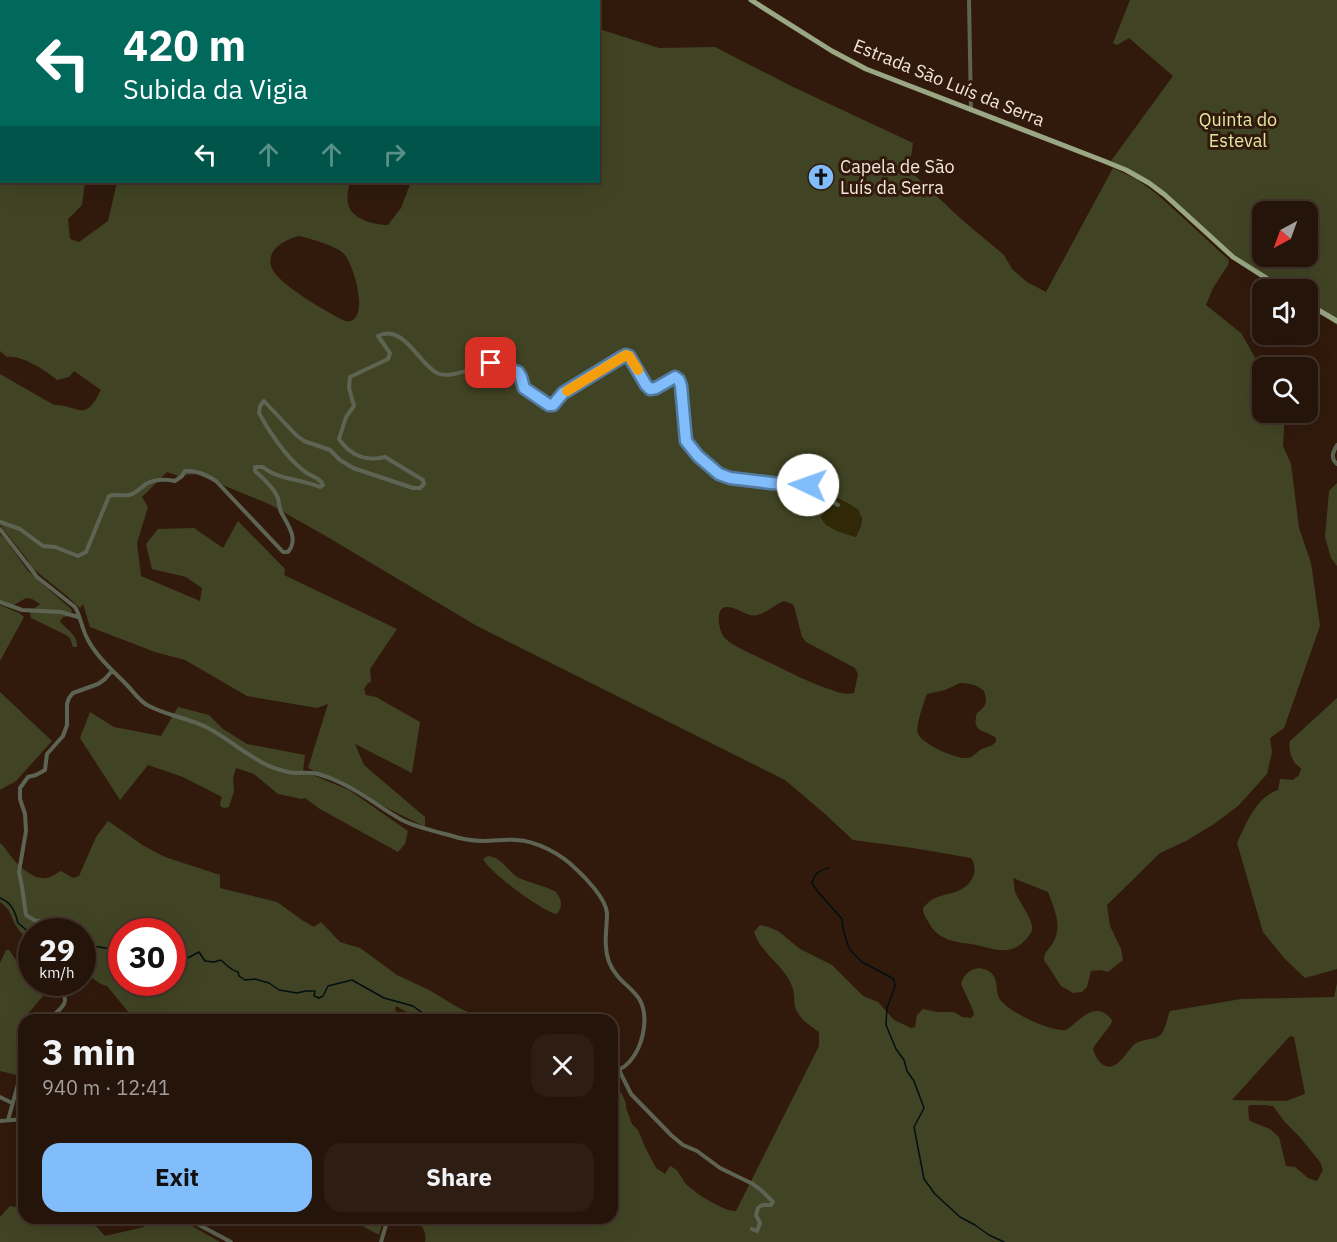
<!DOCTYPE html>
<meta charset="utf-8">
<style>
body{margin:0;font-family:"IBM Plex Sans",sans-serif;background:#2d1d12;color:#f1f3f6;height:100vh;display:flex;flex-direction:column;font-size:22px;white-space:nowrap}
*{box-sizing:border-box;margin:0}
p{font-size:20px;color:#a39e9c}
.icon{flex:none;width:33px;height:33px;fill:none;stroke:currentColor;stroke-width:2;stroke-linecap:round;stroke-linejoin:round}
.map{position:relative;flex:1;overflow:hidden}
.panel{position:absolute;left:18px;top:1014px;width:600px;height:210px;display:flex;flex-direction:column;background:#251409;border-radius:18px;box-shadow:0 6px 24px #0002,0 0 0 2px #42332a}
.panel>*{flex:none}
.banner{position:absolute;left:0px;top:0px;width:600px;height:183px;box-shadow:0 6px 24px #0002,0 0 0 2px #42332a;background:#00695c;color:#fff;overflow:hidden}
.needle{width:39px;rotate:221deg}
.buttons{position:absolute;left:1252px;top:201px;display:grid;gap:12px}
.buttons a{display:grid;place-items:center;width:66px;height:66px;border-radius:12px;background:#251409;box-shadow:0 6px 24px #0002,0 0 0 2px #42332a;font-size:30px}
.speed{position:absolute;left:18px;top:918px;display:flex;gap:12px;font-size:30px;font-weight:700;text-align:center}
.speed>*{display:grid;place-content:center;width:78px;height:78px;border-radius:50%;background:#251409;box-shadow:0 6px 24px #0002,0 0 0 2px #42332a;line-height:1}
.speed small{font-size:15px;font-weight:400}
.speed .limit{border:9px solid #d22;background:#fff;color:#111}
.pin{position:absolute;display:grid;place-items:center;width:51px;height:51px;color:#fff;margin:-26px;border-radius:12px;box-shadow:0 3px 9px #0006}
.me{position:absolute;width:66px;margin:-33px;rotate:273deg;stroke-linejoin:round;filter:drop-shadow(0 0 4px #0008)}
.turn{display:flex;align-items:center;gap:21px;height:126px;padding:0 24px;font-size:27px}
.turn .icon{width:78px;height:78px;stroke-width:2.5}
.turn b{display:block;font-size:42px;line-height:51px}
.lanes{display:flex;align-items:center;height:57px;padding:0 24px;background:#0003;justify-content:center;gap:30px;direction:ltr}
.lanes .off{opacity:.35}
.round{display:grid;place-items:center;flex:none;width:63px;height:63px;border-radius:18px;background:#2d1d12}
.head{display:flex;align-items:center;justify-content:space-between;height:102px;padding:0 24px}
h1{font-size:36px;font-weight:700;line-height:45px}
.action{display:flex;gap:12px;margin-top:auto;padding:12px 24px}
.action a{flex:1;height:69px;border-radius:18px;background:#80bdfa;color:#111;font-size:24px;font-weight:700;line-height:69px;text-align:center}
.action a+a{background:#2d1d12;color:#f1f3f6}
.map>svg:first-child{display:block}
.green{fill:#414424;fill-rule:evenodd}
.sand{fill:#302806}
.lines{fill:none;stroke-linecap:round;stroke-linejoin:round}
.stream{stroke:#010f13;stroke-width:1.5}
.minor{stroke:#5d6453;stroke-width:4}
.major{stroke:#99a784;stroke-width:5}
.route-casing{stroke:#537ba2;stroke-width:15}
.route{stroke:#80bdfa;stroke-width:10}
.slow{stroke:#f59e0b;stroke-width:10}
.labels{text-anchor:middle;stroke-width:6;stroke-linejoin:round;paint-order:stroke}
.street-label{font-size:18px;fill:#f5e5dc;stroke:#311a0c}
.park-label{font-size:18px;fill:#e1e8a2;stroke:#311a0c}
.poi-label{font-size:18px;fill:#f5e5dc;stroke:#311a0c;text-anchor:start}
</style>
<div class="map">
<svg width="1337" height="1242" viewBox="0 0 1337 1242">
<rect width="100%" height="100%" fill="#311a0c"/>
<path class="green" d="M91,0H580V2H94Z
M1130,0H1337V325L1308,306V290L1282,289L1247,267L1165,195L1111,161L1173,76L1129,38L1117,45L1113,43ZM1263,212H1308V256H1263Z
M599,29L659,48L715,47L791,86L913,143L909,170L961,219L1004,255L1012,269L1027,282L1046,292L1113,168L1136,179L1157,194L1229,260L1228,265L1213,288L1206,305L1241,333L1263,371V412L1285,413L1283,446L1291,464L1299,528L1311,563L1320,626L1284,728L1270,738L1272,752L1267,774L1238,806L1214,824L1186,841L1160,853L1107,905L1110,926L1121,949L1123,960L1108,972L1101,970L1091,971L1087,987L1082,992L1073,993L1061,986L1044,960C1044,952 1049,949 1053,943C1063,926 1054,908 1048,892L1013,878C1014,883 1014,887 1015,892C1019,902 1034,920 1032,930C1031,933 1029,936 1027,938C1010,959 992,947 971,944C954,942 940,940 930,925C927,919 923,915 923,908C926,905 929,901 933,899C943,894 956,894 965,887C974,880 978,868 971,858L913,848L853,840L825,814L785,780L477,626L324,535L269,504L196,474L178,476L167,472L142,497L148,507L137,543L141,576L200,601L202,588L186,577L152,569L146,544L158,529L194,528L223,548L238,521L285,569L284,575L397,629L370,669L371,682L368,683L364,689L366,695L376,697L420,722L412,773L355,744L364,765L425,817V827L308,768L328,704L317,708L247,696L185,660L155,652L90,627L83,604L80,608L67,596L31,567L27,559L0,525V374L54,405C80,405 84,424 101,390L74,371L69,377L57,380C45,370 22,355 7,357L0,351V132L1,129L2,182H85L82,205L68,219L70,239L79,242L108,221L117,182H350C348,190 346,198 349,207C354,220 376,225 388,225L401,208L411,182H598ZM299,236C309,238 336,246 343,253C354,263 372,325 345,321C328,313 284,287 274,272C269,265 269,257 274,250C280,243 290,238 299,236ZM836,497L851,505L862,518L861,526L856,537L826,525L821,517ZM784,601L792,604L794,606L802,637L806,642L855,668L858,674L854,693C847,695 839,693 832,690C807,682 784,669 760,658C751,653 731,646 724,637C720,632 718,622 719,615C722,598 742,613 750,615C762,618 773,605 784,601ZM960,683C969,683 978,685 984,691C988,703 986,706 977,713C971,733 985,729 996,738C996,740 996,742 995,743C992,746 986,747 982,749C977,751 973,758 967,758C956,759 922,744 918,734C915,727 924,702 927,694L945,690Z
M1337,483V566L1331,558L1325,537L1329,491Z
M0,534L6,540L28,571L72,610L70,616L63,617L60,621C66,630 78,634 77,647H73L70,638L66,635L31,618L30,612L40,604L32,599L26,598L14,605L0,600Z
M0,605L19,613L24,617L0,661Z
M0,692L52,741L16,781L0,790Z
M1337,698V969L1305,978L1284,958L1263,932L1237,843C1246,824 1256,797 1278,790L1280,779L1293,780L1299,775L1301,769C1300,767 1297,765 1295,763C1291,758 1288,747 1290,741Z
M178,707L209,715L223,729L247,744L305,755L303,771L349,790L408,831L405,844L398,852L320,809L305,798L302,799L278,794L254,774L236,768L233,778L234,791L229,807L225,808L221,807L220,803L222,797L183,777L148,765L120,800L80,738L90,712L114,727L161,736Z
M108,821L144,846L165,857L220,875V888L277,902L302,920L314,927L321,922L340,942L360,948L397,975L429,990L459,1008L486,1020H421L396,1006L395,1010L403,1020H135L107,986L101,984L83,972L82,932H32L31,942C26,937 20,933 17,927C10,917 12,910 0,902V843C6,848 8,853 13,859C21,868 34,880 47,878C52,877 57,873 61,871L73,878L79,876L96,837ZM122,932H172V982H122Z
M488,856C504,858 507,872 519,878C530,883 546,886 556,892C562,900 563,906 557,914C543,912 489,872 483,859Z
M760,925L768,927L778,931L800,949L832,965L863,996L878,1002L894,1020L911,1028L915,1027L917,1015L923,1009L937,1012H954L962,1017L971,1018L974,1015L973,1010L961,984C964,971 978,963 990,972C999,979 995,989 999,998C1007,1012 1051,1032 1066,1030C1081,1020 1095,999 1112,1020L1111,1024L1093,1048C1094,1054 1097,1060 1102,1064C1116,1075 1127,1050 1135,1044C1142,1038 1157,1041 1162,1033C1166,1027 1167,1018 1170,1011L1241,999L1334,997L1337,983V1242H425C427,1232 422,1225 415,1218H612V1083L622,1094L626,1103V1108L632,1124L638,1130L645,1147L656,1168L665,1174L670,1166C680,1170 680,1177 686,1184C695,1193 724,1212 736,1211L819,1046V1032C812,1027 802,1021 798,1013C792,1005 796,995 792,986C784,965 761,954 754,932ZM1290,1036L1294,1037L1305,1094L1286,1101L1232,1100ZM1250,1105H1265L1273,1106L1284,1121L1299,1136L1320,1162L1323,1170L1317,1181L1308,1178L1295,1167L1286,1166L1279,1137L1270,1129L1250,1121L1249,1119L1248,1107Z
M6,950H9L18,963L31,972L32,982L45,983L48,986L47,991L23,1020L20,1026L19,1038L22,1051L17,1075L0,1071V963Z
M10,1206L21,1208L22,1206L24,1207V1218H69L97,1227L105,1236L144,1227L149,1218H178L220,1242H0V1217Z
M348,1218H384L379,1235Z"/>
<path class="sand" d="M836,497L859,510C862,521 860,527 856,537C845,534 825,529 821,517Z"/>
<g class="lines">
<path class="stream" d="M0,49L2,51
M828,868C819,870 814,874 812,883L818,892L842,919L843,929L849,948L854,954L862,962L894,979L895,986L887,1008L886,1025L896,1049L904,1060L907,1071L914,1081L924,1108L914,1127L924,1179L935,1194L960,1217L975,1225L989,1235L1004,1242
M0,898C12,903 15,911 18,923L31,934
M82,944L122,951
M172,956L184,960L199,952L205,961L214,962L221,960C227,965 230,970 238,972L239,976L245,980L255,979L269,983L279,990L297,993L306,991H315L314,996L319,998L323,996L328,986L352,980L384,998L413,1006L432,1020"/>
<path class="minor" d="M249,0L253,2
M969,0L971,110
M1337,445C1333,452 1330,458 1337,464
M0,522L20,529L43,546L55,547L78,556L86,552L109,496C116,494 122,496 129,495C136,494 140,488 146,484C155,479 165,479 175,481L182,476L185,471C197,470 206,474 216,481L283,552H288C299,539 288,525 281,512C279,507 279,503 278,498C274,488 263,478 255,471V467H263C278,480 302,479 320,487L323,485C320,477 311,477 304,471C287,458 269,432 259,413L260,406L264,401L296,435L304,441L330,450L340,460L353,468L413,488H420L424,484L423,480L385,457C366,462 350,455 339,439L346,417L354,406L349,388L350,377L388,359L390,353L378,336C403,323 419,364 437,373C447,379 471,369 482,366C483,365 490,363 491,363C498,363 511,369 518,372L521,377L524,388L549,405L553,406L563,393L622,357L626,355L629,356L646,385L650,389L656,388L675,377L679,380L681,386L686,441L698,456L719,474L730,478L744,480L780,484H804L838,505
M0,529L37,577L75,607C81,617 82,630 88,640C97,657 113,671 126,684C133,691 140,702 149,706C168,716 189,718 208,728C231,740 250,759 274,768C281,770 288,773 296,773C304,773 311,772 318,774C325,776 333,779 339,782C362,792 380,808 402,820C416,827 433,831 449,835C461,839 472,841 484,841C495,841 506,839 516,840C537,841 561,854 576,869C586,878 606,899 607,913C607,929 603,946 609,962C621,991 648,988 644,1027C642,1045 632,1068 612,1072
M0,602L22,610L61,612L78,617
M38,932L43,929L44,925L43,921H36L26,915L22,887L19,872L26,831L25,814L20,799V788L28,777L36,775L45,770L47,754L63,736L67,725V704L69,698L73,693L98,684L105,679L112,671
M32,939L30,960L32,964
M47,1020C66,1006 74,998 51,982
M619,1070L631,1094L671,1135L683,1145L697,1151L720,1168L753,1184L761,1190L773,1202L771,1205H762L758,1208L756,1215L760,1223L757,1231L752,1229
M0,1097L12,1103
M8,1120L24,1063
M0,1121L24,1119
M186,1218L231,1242
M381,1242L388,1218"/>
<path class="major" d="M751,0L832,51L866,69L1104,161L1126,170L1149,183L1165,195L1233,257L1285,290
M1308,304L1337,321"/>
</g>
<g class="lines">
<defs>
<path id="route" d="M491,363L518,372L521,377L524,388L549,405H553L563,393L622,357L626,355L629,356L646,385L650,389L656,388L675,377L679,380L681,386L686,441L698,456L719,474L730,478L780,484H804L808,485"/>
</defs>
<use href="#route" class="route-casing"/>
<use href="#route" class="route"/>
<path class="slow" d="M567,391L626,355L629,356L638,370"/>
</g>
<defs>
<symbol id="church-disc" viewBox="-11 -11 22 22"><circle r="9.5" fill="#80bdfa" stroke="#311a0c"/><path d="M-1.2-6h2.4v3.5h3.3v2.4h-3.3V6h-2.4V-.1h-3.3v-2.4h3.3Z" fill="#111"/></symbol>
</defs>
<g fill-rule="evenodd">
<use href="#church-disc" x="806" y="162" width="30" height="30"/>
</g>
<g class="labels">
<g class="street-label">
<text transform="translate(949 83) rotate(22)" y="6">Estrada São Luís da Serra</text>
</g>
<g class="park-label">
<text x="1238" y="126">Quinta do<tspan x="1238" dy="21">Esteval</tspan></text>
</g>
<g class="poi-label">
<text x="840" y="173">Capela de São<tspan x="840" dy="21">Luís da Serra</tspan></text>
</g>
</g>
</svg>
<div class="buttons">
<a><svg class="needle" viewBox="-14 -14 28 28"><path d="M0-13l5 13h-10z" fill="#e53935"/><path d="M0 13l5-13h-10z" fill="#a39e9c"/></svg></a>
<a><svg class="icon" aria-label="sound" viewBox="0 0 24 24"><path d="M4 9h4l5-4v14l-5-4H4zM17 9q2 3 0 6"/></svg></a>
<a><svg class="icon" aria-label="search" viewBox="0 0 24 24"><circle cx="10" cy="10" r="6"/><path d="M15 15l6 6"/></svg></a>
</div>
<div class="speed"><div>29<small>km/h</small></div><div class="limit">30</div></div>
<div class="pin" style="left:491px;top:363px;background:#d93025"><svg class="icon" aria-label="arrive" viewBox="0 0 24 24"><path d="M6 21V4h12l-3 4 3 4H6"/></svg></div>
<svg class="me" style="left:808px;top:485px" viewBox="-20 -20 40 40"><circle r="19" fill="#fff"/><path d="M0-13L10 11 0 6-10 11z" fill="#80bdfa"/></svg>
<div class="banner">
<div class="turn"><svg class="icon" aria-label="left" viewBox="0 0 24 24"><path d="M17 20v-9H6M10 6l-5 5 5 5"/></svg><div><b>420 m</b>Subida da Vigia</div></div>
<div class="lanes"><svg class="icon" aria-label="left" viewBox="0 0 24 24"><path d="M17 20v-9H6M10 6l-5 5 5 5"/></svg><svg class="icon off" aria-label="ahead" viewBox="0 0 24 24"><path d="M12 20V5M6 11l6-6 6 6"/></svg><svg class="icon off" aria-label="ahead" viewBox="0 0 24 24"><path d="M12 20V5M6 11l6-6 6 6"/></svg><svg class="icon off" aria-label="right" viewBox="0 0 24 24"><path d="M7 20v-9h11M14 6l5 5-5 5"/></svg></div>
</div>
<section class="panel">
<div class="head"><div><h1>3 min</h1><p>940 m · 12:41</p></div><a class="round"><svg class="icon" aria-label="close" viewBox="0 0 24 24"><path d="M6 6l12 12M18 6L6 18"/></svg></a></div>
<div class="action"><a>Exit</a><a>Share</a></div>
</section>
</div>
